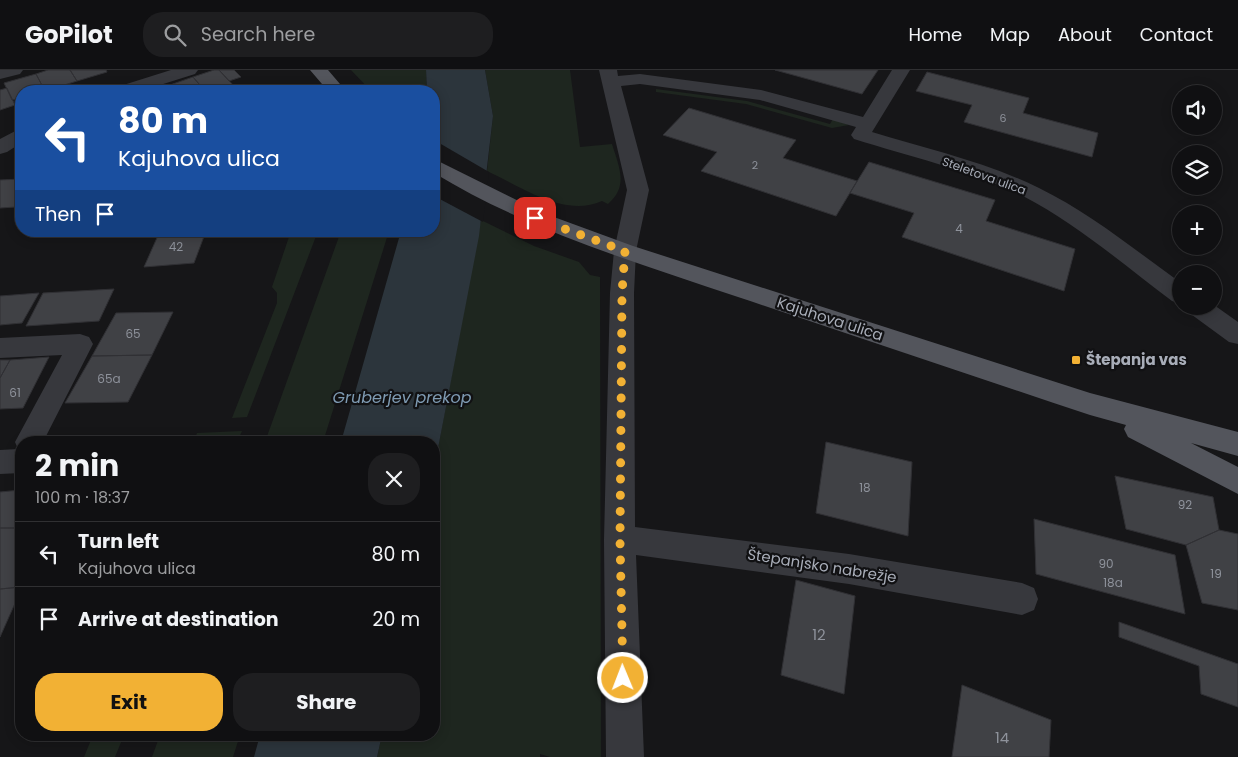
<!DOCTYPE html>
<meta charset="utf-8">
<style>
body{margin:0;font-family:Poppins,sans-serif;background:#1e1e20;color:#f1f3f6;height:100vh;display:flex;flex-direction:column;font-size:19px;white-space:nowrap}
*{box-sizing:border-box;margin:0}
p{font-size:16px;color:#9c9d9f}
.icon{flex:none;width:28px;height:28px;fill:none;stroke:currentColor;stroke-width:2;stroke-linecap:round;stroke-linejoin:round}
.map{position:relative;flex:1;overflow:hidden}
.sheet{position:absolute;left:15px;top:366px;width:425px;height:305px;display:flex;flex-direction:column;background:#101012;border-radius:20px;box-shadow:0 2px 12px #0003,0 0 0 1px #303032}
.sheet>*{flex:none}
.guide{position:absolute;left:15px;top:15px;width:425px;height:152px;border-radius:20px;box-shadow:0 2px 12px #0003,0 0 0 1px #303032;background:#1a4fa0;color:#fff;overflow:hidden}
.fabs{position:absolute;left:1172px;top:15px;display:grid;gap:10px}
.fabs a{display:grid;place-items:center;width:50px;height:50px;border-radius:50%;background:#101012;box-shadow:0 2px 12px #0003,0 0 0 1px #303032;font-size:25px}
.pin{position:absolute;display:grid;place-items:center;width:42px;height:42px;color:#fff;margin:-21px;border-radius:10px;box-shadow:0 2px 8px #0006}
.me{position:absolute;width:55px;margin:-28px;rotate:359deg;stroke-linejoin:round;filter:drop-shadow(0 0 4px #0008)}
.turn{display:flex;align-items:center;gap:18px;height:105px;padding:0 20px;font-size:22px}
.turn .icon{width:65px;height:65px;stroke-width:2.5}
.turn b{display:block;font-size:35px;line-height:42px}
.then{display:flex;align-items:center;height:48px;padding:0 20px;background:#0003;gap:10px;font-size:19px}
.round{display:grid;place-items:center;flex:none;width:52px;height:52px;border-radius:20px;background:#1e1e20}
.summary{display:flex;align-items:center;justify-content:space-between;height:85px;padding:0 20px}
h1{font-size:30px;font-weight:700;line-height:38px}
.primary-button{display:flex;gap:10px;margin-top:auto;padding:10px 20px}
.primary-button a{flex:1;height:58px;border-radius:20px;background:#f2b134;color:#111;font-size:20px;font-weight:700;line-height:58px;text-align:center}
.primary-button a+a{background:#1e1e20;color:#f1f3f6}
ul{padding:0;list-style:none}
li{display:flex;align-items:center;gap:15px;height:65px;padding:0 20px;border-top:1px solid #303032}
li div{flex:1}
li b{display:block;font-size:19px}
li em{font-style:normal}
header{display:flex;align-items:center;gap:30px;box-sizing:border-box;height:70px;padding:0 25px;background:#101012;border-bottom:1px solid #303032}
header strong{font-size:24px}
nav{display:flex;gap:28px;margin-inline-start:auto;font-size:18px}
.search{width:350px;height:45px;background:#1e1e20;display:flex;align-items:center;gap:12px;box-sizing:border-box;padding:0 18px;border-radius:20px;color:#9c9d9f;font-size:19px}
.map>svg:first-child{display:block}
.green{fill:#1e261f}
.water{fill:#2c353c}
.pier{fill:#161618}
.building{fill:#404145;stroke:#303034}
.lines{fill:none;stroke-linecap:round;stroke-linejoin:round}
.minor{fill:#37383d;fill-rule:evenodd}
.major{fill:#53555c;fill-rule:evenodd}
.route{stroke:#f2b134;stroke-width:9;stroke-dasharray:0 16.2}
.poi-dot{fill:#f2b134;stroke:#111113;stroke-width:2}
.labels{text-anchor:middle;stroke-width:4.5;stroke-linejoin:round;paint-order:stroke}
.far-number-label{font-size:11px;fill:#8e929b}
.far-street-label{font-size:12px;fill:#a8adb8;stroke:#111113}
.number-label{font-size:12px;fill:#8e929b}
.street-label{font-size:15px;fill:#a8adb8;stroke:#111113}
.poi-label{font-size:15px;font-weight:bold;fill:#a8adb8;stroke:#111113;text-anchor:start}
.near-number-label{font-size:15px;fill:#8e929b}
.water-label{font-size:16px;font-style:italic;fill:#7f9bb3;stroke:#111113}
</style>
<header>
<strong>GoPilot</strong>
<div class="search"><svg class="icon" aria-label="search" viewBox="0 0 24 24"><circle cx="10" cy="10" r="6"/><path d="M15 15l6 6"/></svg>Search here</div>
<nav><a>Home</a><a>Map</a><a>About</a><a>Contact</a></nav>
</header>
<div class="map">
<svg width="1238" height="687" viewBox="0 0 1238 687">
<rect width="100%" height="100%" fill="#161618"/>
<path class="green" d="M351,0H426L427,21H371Z
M485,0H570L580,77L612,74C619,97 629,116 608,134L602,131C564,148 522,117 487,101L493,46Z
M656,19L747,31L830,54L833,49L849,55L832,58L746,34L656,22Z
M481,150L534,176L579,192L590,205L600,207L601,687H550L540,684V687H377L382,665H434V399Z
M291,161H318L247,347L232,348L277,233V223L272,217Z
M341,161H389L323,372H265Z
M242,361L237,372H194L197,363Z
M93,665H124L115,687H84Z
M160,665H240L233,687H152Z"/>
<path class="water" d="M426,0H485L493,46L479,166L434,399V372H341L401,161H434V21H427Z
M260,665H382L377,687H254Z"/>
<path class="pier" d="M434,70L489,102L483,152L434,126Z"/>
<path class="building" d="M48,0H70L77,11L45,21L36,4Z
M70,0H106L107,2L77,11Z
M214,0H219L235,17L222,21H205L193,7Z
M219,0H234L241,7L229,11Z
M775,0H878L862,24Z
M927,2L1029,28L1023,43L1098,63L1092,87L964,52L972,35L916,21Z
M36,4L45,21H21V28L12,30L4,13Z
M193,7L205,21H172L167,16Z
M7,18L15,35L0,40V20Z
M689,38L796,70L783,88L857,111L836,146L701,101L717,82L663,65Z
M869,92L995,130L986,151L1075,179L1064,221L902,167L914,143L850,123Z
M21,109V129L16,137L0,138V110Z
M160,161H206L194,193L144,197Z
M114,219L99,251L26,256L43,223Z
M39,223L22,253L0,255V226Z
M173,242L152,285L92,286L116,243Z
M152,285L128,332L65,333L92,286Z
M49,287L23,338L0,339V308L10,290Z
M0,290H10L0,308Z
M826,372L912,392L908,466L816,443Z
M1115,406L1213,427L1219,460L1186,475L1126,459Z
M21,420V458H0V422Z
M1034,449L1175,485L1185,544L1036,504Z
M0,458H21V517L0,519Z
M1219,460L1238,464V540L1202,533L1186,475Z
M796,510L855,526L844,624L781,605Z
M21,517V520L0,567V519Z
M1119,552L1238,594V637L1201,624L1199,596L1119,567Z
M962,615L1051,650L1049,687H952Z"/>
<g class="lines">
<path class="minor" d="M0,0H23L20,4L0,9Z
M171,0H198L195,4L141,21H114L117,17Z
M599,0H617L618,6L640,4L761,20L863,47L892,0H910L872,62C928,79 986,92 1039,118C1090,143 1135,180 1181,213V234L1172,231C1124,195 1077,154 1023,126C970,100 911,87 854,69L851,65L856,57L760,30L640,14L621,16L649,120L636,181L634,223L635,457L849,484L1022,513L1034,518L1038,529L1034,540L1022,545L849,514L636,485L644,687H606L604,470L610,223L614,181L627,120Z
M21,58V73L7,82L0,84V69Z
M1214,235L1238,252V274L1229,272L1188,242L1185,236Z
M80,264L89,267L93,274L43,372H21V403L0,404V380L18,379L15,372L62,285L0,288V268Z"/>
<path class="major" d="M310,0H328L346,21H328Z
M434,89L543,143L633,176L1090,323L1238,362V386L1191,373L1238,397V424L1128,367L1124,359L1126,355L1090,345C973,306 855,266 738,227C634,192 528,160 434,103Z"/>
</g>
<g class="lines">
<path class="route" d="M535,148L625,181L622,223L620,470L623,608"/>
</g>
<rect class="poi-dot" x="1071" y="285" width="10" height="10" rx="2.5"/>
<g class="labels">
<g class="far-number-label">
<text x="1003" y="52">6</text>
<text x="755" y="99">2</text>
</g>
<g class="far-street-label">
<text transform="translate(984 106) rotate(20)" y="4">Steletova ulica</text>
</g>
<g class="number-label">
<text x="959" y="163">4</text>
<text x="176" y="181">42</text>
<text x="133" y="268">65</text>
<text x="109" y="313">65a</text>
<text x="15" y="327">61</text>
<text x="865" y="422">18</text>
<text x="1185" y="439">92</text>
<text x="1106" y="498">90</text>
<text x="1216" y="508">19</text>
<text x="1113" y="517">18a</text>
</g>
<g class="street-label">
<text transform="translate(830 249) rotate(18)" y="5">Kajuhova ulica</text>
<text transform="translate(822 496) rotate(9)" y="5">Štepanjsko nabrežje</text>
</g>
<g class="poi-label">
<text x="1086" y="295">Štepanja vas</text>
</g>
<g class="near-number-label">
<text x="819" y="570">12</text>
<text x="1002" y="673">14</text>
</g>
<g class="water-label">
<text x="402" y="333">Gruberjev prekop</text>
</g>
</g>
</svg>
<div class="fabs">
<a><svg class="icon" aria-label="sound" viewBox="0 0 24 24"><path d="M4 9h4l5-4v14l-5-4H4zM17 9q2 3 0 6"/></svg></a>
<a><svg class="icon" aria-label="layers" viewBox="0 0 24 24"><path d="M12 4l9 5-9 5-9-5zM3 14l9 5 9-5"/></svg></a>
<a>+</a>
<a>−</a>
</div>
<div class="pin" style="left:535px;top:148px;background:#d93025"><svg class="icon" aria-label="arrive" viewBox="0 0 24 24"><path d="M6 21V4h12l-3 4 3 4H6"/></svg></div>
<svg class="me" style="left:623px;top:608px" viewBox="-20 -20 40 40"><circle r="17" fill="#f2b134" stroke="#fff" stroke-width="3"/><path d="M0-11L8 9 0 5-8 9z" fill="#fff"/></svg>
<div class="guide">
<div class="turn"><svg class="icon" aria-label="left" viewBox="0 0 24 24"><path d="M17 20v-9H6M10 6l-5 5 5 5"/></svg><div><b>80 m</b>Kajuhova ulica</div></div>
<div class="then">Then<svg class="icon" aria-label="arrive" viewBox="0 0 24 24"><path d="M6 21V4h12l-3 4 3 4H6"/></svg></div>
</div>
<section class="sheet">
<div class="summary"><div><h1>2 min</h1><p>100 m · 18:37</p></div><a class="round"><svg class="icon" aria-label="close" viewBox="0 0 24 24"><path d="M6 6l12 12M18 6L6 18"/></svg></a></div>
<ul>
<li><svg class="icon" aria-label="left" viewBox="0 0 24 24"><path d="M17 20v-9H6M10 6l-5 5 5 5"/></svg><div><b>Turn left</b><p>Kajuhova ulica</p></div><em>80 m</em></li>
<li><svg class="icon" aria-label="arrive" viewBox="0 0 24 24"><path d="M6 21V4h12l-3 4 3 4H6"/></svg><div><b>Arrive at destination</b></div><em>20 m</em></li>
</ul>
<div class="primary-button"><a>Exit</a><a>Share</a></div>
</section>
</div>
